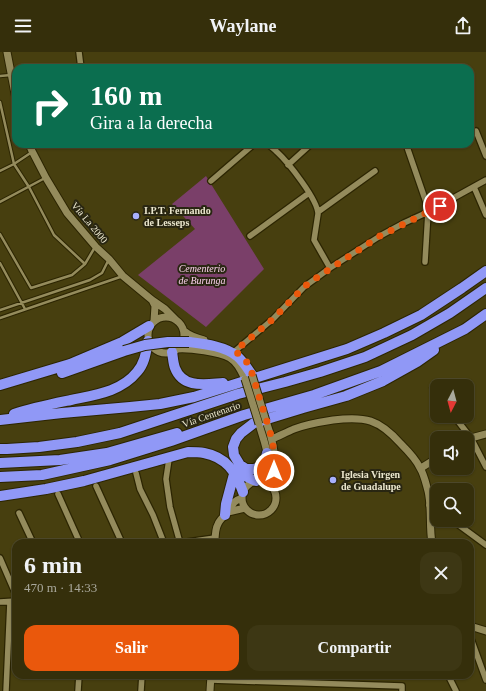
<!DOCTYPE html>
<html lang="es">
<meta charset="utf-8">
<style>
body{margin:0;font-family:Georgia,serif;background:#3d3714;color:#f1f3f6;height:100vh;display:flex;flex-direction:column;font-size:15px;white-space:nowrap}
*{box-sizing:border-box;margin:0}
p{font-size:13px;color:#aaa99d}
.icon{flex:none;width:22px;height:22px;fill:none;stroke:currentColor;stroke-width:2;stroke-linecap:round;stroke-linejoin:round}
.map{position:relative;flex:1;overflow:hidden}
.side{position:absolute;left:12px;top:487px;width:462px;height:140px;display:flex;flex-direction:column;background:#352f0b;border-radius:12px;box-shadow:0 1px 3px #0004,0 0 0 1px #4f4a2c}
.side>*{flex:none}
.guide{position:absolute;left:12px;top:12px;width:462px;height:84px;border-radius:12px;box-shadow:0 1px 3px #0004,0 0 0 1px #4f4a2c;background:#0b6e4f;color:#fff;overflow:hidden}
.needle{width:26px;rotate:186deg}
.controls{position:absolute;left:430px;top:327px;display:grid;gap:8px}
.controls a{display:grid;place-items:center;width:44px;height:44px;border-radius:8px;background:#352f0b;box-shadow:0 1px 3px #0004,0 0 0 1px #4f4a2c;font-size:20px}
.pin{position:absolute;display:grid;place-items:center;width:34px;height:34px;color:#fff;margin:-17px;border:2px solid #fff;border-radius:50%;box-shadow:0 1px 4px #0007}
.me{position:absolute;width:44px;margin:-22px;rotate:0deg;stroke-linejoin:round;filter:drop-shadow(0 0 3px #0008)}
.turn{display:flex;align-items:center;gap:14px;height:84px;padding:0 12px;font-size:18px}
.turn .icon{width:52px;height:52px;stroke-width:2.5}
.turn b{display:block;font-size:28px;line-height:34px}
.round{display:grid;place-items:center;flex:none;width:42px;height:42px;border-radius:12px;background:#3d3714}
.head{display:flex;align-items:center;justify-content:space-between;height:68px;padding:0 12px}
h1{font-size:24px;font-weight:700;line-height:30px}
.cta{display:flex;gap:8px;margin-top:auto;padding:8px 12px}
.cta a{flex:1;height:46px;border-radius:12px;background:#ea580c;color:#fff;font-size:16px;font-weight:700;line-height:46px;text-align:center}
.cta a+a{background:#3d3714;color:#f1f3f6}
header{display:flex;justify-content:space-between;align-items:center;height:52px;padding:0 12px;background:#352f0b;font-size:18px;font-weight:700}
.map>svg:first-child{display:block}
.green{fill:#7a3f69}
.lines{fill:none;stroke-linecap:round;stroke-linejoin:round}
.service-casing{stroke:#2c2502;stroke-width:4.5}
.minor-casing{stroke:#2c2502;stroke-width:8}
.tertiary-casing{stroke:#2c2502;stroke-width:9}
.motorway-casing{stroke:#2c2502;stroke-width:12}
.service{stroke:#948b5c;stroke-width:2.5}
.minor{stroke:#948b5c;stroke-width:5.5}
.tertiary{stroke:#948b5c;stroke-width:7}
.motorway{stroke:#9098f6;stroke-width:10}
.tertiary-bridge-casing{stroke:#2c2502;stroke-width:9;stroke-linecap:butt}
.motorway-bridge-casing{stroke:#2c2502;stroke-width:12;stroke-linecap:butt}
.tertiary-bridge{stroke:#948b5c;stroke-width:7}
.motorway-bridge{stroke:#9098f6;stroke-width:10}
.route{stroke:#ea580c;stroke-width:7;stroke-dasharray:0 12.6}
.poi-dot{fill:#a8b0fc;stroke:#292612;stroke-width:1.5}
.labels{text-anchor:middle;stroke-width:4;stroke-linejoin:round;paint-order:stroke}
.poi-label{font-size:10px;font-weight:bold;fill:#ebe7ce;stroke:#292612;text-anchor:start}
.street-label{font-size:10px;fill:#ebe7ce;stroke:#292612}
.park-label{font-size:10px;font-style:italic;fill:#fdd3ef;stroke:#292612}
</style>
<header><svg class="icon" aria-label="menu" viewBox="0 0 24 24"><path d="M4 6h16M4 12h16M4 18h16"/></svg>Waylane<svg class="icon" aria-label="share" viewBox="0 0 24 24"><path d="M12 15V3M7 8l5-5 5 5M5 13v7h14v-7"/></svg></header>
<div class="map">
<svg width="486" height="639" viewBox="0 0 486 639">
<rect width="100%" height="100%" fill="#473f0f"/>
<path class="green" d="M206,124L264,217L206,275L138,223L195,177L172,152Z"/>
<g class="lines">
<defs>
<path id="service" d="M0,24L11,23
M0,50L14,112L29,135L54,183L85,212
M0,119L14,112L32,100
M0,150L45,126
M0,182L31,236L72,223L85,212L95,195
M0,211L25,257
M0,258L90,228L102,221L109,207
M0,266L123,224"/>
<path id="minor" d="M79,0L81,16
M476,79L486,104
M268,92C271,95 274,97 277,100C288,110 318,148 318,162L314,188L330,216
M406,92L426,150L428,160L425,210
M288,113L311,92
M211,129L254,92
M474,135L486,163
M318,160L375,119
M250,184L309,141
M235,299L273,267L304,235L330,216L380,184L404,171L428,160L486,128
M433,336L437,341
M454,364L471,386L486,415
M169,407L166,427L170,455L180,491
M136,421L140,437L153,463L164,491
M96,434L122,491
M58,442L80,491
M429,453L437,458
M19,461L33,491
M452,468L486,493
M180,491L215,486
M0,506L16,543
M0,550L16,549
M470,584L486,628
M448,623L456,639
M211,628L402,634V639
M6,639L10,550
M78,639L79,623
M141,639L142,623"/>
<path id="tertiary" d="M7,0L16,47
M29,92L32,99L46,126L67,161L96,195L109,207L123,224L152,248L165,257L175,267
M152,248L155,254L154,269
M148 283a18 18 0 1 1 36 0a18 18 0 1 1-36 0Z
M184,279C190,284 196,286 204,288
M177,297C190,296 219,300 230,306C238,311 241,319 245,327
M266,369C271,383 275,396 275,411C275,420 273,428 274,437
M259,372C263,388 277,417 260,429
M272,387C279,384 287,380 294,377C307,372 320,370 333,368C365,364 379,367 401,392C408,399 416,407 420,416C424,422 426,432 428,439C432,456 429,474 432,491
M467,388L471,386L486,382
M421,416L437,406
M242 446a17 17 0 1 1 34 0a17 17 0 1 1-34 0Z
M228,460L245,456
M215,491C215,485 215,477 218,472C220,467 226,463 228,459C233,452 233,449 242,446
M470,574L486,579
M210,639L211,623"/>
<path id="motorway" d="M189,290C205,292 224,294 237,304C243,309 248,317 252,323
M172,300C173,305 173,311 175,316C183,337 206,332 223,331
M62,321L124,299
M0,333L70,312L122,290L149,274
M14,362C32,356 52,352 71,348C94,343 121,340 137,320C145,311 146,300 148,289
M0,368L62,361L130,355L160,352L194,345L347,297L384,281L421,263L462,236L486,219
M0,397H7L39,395L77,390L120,381L238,342L285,330L320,320L365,305L412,283L450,261L486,236
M267,401L265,409L260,415L254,417H246L240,413L234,403L233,395L236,387L241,381L254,371L303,356L346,344L383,329L417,310L434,298
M0,411L60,408L107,401L177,381
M240,413L239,417C243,424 249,426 256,429
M0,425L42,423L110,408L171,389L244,363L314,343L381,319L465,277L486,262
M0,444L46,437L84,429L188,400C194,400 199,400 204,401C226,405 236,420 243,440
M225,463L226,452L234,422"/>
</defs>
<use href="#service" class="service-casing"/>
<use href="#minor" class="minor-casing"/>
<use href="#tertiary" class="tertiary-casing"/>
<use href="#motorway" class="motorway-casing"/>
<use href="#service" class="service"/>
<use href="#minor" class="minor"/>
<use href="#tertiary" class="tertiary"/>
<use href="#motorway" class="motorway"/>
<defs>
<path id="tertiary-bridge" d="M252,323L266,369
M245,327L259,372"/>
<path id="motorway-bridge" d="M124,299L145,293L168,290H189"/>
</defs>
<use href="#tertiary-bridge" class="tertiary-bridge-casing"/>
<use href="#motorway-bridge" class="motorway-bridge-casing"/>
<use href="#tertiary-bridge" class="tertiary-bridge"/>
<use href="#motorway-bridge" class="motorway-bridge"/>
</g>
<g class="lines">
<path class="route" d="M274,419C277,392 265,366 258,341C255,332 253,321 248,312C245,307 240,303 235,299L273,267L304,235L310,230L380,184L440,154"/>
</g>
<g class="poi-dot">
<circle cx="136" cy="164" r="4"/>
<circle cx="333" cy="428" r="4"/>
</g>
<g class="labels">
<g class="poi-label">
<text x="144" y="162">I.P.T. Fernando<tspan x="144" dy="12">de Lesseps</tspan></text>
<text x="341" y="426">Iglesia Virgen<tspan x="341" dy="12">de Guadalupe</tspan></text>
</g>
<g class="street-label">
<text transform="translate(90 170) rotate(50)" y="4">Vía La 2000</text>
<text transform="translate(211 362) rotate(-19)" y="4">Vía Centenario</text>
</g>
<g class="park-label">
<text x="202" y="220">Cementerio<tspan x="202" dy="12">de Burunga</tspan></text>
</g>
</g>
</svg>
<div class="controls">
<a><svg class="needle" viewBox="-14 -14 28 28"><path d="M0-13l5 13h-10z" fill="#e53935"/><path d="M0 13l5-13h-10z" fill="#aaa99d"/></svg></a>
<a><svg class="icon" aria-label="sound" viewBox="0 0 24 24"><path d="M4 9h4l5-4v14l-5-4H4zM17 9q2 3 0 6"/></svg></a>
<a><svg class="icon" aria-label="search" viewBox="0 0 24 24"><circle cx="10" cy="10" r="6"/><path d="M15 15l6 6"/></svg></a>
</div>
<div class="pin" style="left:440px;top:154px;background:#d93025"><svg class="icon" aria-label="arrive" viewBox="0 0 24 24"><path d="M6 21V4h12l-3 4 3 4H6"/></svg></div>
<svg class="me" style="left:274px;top:419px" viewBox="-20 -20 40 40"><circle r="17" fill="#ea580c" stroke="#fff" stroke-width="3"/><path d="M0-11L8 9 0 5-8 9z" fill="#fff"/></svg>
<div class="guide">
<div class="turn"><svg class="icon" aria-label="right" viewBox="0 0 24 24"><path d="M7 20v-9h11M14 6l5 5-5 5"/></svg><div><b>160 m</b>Gira a la derecha</div></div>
</div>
<section class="side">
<div class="head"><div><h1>6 min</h1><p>470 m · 14:33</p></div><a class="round"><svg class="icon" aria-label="close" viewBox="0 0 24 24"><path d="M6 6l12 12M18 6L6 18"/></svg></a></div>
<div class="cta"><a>Salir</a><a>Compartir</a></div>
</section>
</div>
